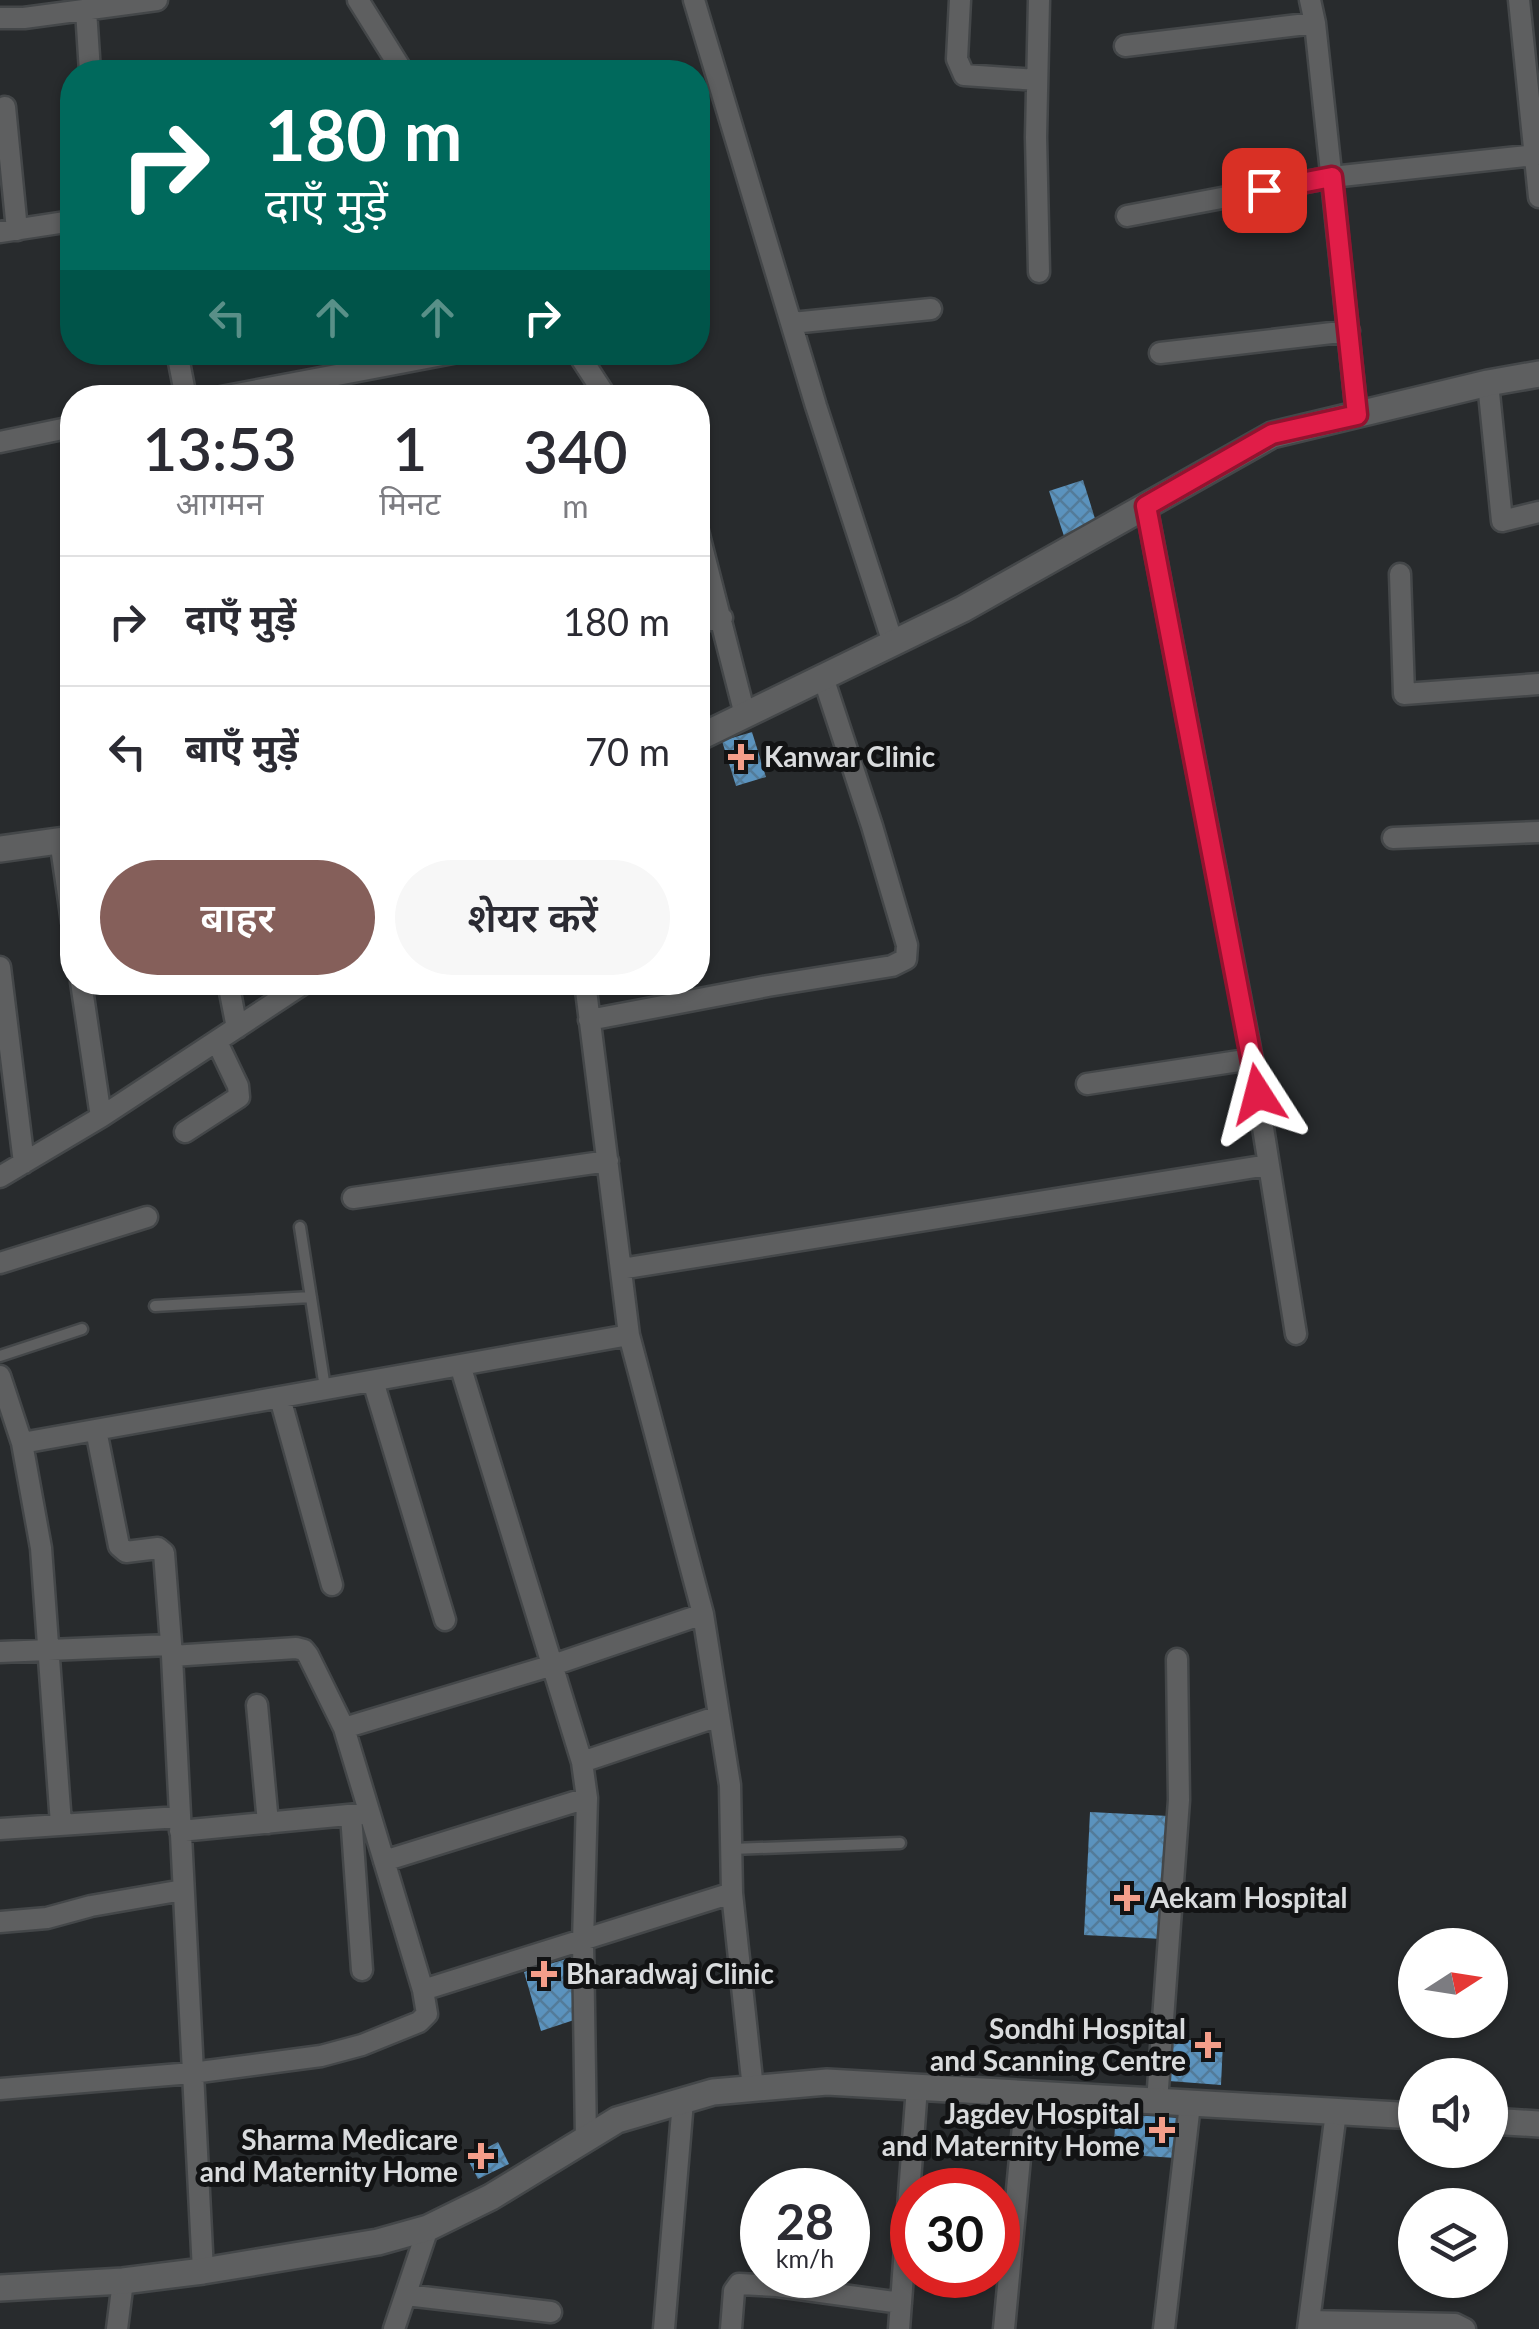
<!DOCTYPE html>
<html lang="hi">
<meta charset="utf-8">
<style>
body{margin:0;font-family:Lato,"Noto Sans Devanagari",sans-serif;background:#f7f7f7;color:#2b2b33;height:100vh;display:flex;flex-direction:column;font-size:38px;white-space:nowrap}
*{box-sizing:border-box;margin:0}
p{font-size:32px;color:#7c7c81}
.icon{flex:none;width:55px;height:55px;fill:none;stroke:currentColor;stroke-width:2;stroke-linecap:round;stroke-linejoin:round}
.map{position:relative;flex:1;overflow:hidden}
.drawer{position:absolute;left:60px;top:385px;width:650px;height:610px;display:flex;flex-direction:column;background:#fff;border-radius:40px;box-shadow:0 2px 8px #0004}
.drawer>*{flex:none}
.top-card{position:absolute;left:60px;top:60px;width:650px;height:305px;border-radius:40px;box-shadow:0 2px 8px #0004;background:#00695c;color:#fff;overflow:hidden}
.needle{width:65px;rotate:78deg}
.buttons{position:absolute;left:1398px;top:1928px;display:grid;gap:20px}
.buttons a{display:grid;place-items:center;width:110px;height:110px;border-radius:50%;background:#fff;box-shadow:0 2px 8px #0004;font-size:50px}
.speed{position:absolute;left:740px;top:2168px;display:flex;gap:20px;font-size:50px;font-weight:700;text-align:center}
.speed>*{display:grid;place-content:center;width:130px;height:130px;border-radius:50%;background:#fff;box-shadow:0 2px 8px #0004;line-height:1}
.speed small{font-size:25px;font-weight:400}
.speed .limit{border:15px solid #d22;background:#fff;color:#111}
.pin{position:absolute;display:grid;place-items:center;width:85px;height:85px;color:#fff;margin:-42px;border-radius:20px;box-shadow:0 5px 15px #0006}
.me{position:absolute;width:110px;margin:-55px;rotate:351deg;stroke-linejoin:round;filter:drop-shadow(0 0 8px #0008)}
.turn{display:flex;align-items:center;gap:35px;height:210px;padding:0 40px;font-size:45px}
.turn .icon{width:130px;height:130px;stroke-width:2.5}
.turn b{display:block;font-size:70px;line-height:85px}
.lanes{display:flex;align-items:center;height:95px;padding:0 40px;background:#0003;justify-content:center;gap:50px;direction:ltr}
.lanes .off{opacity:.35}
.eta{display:flex;justify-content:space-evenly;align-items:center;height:170px;text-align:center}
.eta b{font-size:60px;font-weight:600;line-height:70px}
.button{display:flex;gap:20px;margin-top:auto;padding:20px 40px}
.button a{flex:1;height:115px;border-radius:60px;background:#855f5a;color:#fff;font-size:40px;font-weight:600;line-height:115px;text-align:center}
.button a+a{background:#f7f7f7;color:#2b2b33}
ul{padding:0;list-style:none}
li{display:flex;align-items:center;gap:30px;height:130px;padding:0 40px;border-top:2px solid #e1e1e2}
li div{flex:1}
li b{display:block;font-size:38px}
li em{font-style:normal}
.map>svg:first-child{display:block}
.building{fill:url(#building-cross-hatch)}
.lines{fill:none;stroke-linecap:round;stroke-linejoin:round}
.service-casing{stroke:#444749;stroke-width:15}
.minor-casing{stroke:#444749;stroke-width:25}
.tertiary-casing{stroke:#444749;stroke-width:30}
.service{stroke:#5e5f60;stroke-width:10}
.minor{stroke:#5e5f60;stroke-width:20}
.tertiary{stroke:#5e5f60;stroke-width:25}
.route-casing{stroke:#92132f;stroke-width:25}
.route{stroke:#e11d48;stroke-width:18}
.poi-dot{fill:#f49e8a;stroke:#121314;stroke-width:4}
.labels{text-anchor:middle;stroke-width:10;stroke-linejoin:round;paint-order:stroke}
.poi-label{font-size:28px;font-weight:bold;fill:#d9dbdd;stroke:#121314;text-anchor:start}
</style>
<div class="map">
<svg width="1539" height="2329" viewBox="0 0 1539 2329">
<defs>
<pattern id="building-cross-hatch" width="8" height="8" patternUnits="userSpaceOnUse" patternTransform="scale(2.5)"><rect width="8" height="8" fill="#5b93be"/><path d="M0 0l8 8M0 8l8-8" fill="none" stroke="#537b99"/></pattern>
</defs>
<rect width="100%" height="100%" fill="#282b2d"/>
<path class="building" d="M1083,480L1097,525L1064,536L1049,491Z
M752,732L766,777L736,786L722,741Z
M1090,1812L1169,1816L1163,1939L1084,1935Z
M566,1959L580,2018L541,2031L524,1972Z
M1172,2039L1223,2042L1221,2085L1169,2081Z
M1116,2114L1179,2118L1176,2158L1113,2154Z
M498,2142L509,2164L478,2179L467,2158Z"/>
<g class="lines">
<defs>
<path id="service" d="M300,1227L325,1388
M155,1306L311,1297
M0,1356L82,1329
M732,1849L900,1843"/>
<path id="minor" d="M358,0L403,72
M694,0L816,406L893,643
M960,0L957,59L964,75L1037,80
M1039,0L1036,137L1039,272
M1310,0L1315,23L1357,415
M1519,0L1539,197
M86,10L90,72
M0,18H24L157,0
M1125,46L1315,23
M5,107L17,230
M1127,216L1332,177L1535,155
M0,232L72,221
M792,323L931,309
M177,352L186,398
M577,352L607,398
M1160,353L1349,331
M1488,383L1502,521L1539,512
M216,398L458,352
M0,442L72,427
M1146,505L1252,1059L1296,1334
M698,531L745,715
M1400,574L1404,694L1539,684
M698,622L722,618
M1393,838L1539,832
M60,840L72,922
M0,967L24,1163
M228,982L237,1028
M585,982L629,1335L703,1614L730,1785L732,1893L753,2089
M589,1020L768,986L892,966L906,959L907,945L872,826L823,677
M1087,1084L1252,1059
M101,1117L306,982
M185,1132L239,1097L238,1086L217,1042
M0,1177L101,1117L81,982
M353,1198L608,1161
M0,1263L147,1217
M621,1269L1268,1165
M460,1365L582,1762L587,1798L583,1942L586,2140
M0,1376L22,1443L41,1548L61,1824
M373,1381L445,1620
M280,1398L332,1585
M96,1430L119,1546L126,1552L158,1548L164,1553L172,1656L203,2271
M22,1443L629,1335
M0,1652L170,1645
M257,1705L268,1823
M344,1728L553,1665L703,1614
M582,1762L719,1716
M351,1815L362,1970
M0,1829L179,1817
M180,1831L369,1813
M384,1861L587,1798
M0,1922L47,1918L91,1906L183,1890
M423,1990L732,1893
M0,2089L192,2073L321,2056L362,2045L419,2022L427,2014L423,1990L344,1728L308,1655L304,1650L296,1648L172,1656
M1157,2102L1179,1800L1177,1659
M406,2295L551,2312
M1309,2321L1455,2324L1465,2329
M117,2329L123,2281
M394,2329L428,2228
M664,2329L683,2101
M731,2329L734,2291L739,2284L777,2286L901,2303
M899,2329L917,2087
M1004,2329L1026,2094
M1164,2329L1190,2104
M1308,2329L1336,2112"/>
<path id="tertiary" d="M698,738L963,609L1272,435L1488,383L1539,374
M0,849L72,839
M1490,2121L1539,2124
M0,2288L123,2281L203,2271L378,2242L428,2228L491,2197L617,2120L713,2092L827,2082L1415,2116"/>
</defs>
<use href="#service" class="service-casing"/>
<use href="#minor" class="minor-casing"/>
<use href="#tertiary" class="tertiary-casing"/>
<use href="#service" class="service"/>
<use href="#minor" class="minor"/>
<use href="#tertiary" class="tertiary"/>
</g>
<g class="lines">
<defs>
<path id="route" d="M1258,1094L1146,506L1272,434L1357,415L1332,177L1264,190"/>
</defs>
<use href="#route" class="route-casing"/>
<use href="#route" class="route"/>
</g>
<g class="poi-dot">
<path d="M736 742h10v10h10v10h-10v10h-10v-10h-10v-10h10z"/>
<path d="M1122 1883h10v10h10v10h-10v10h-10v-10h-10v-10h10z"/>
<path d="M539 1959h10v10h10v10h-10v10h-10v-10h-10v-10h10z"/>
<path d="M1203 2030h10v10h10v10h-10v10h-10v-10h-10v-10h10z"/>
<path d="M1157 2115h10v10h10v10h-10v10h-10v-10h-10v-10h10z"/>
<path d="M476 2141h10v10h10v10h-10v10h-10v-10h-10v-10h10z"/>
</g>
<g class="labels">
<g class="poi-label">
<text x="764" y="767">Kanwar Clinic</text>
<text x="1150" y="1908">Aekam Hospital</text>
<text x="566" y="1984">Bharadwaj Clinic</text>
<text x="1186" y="2039" text-anchor="end">Sondhi Hospital<tspan x="1186" dy="32">and Scanning Centre</tspan></text>
<text x="1140" y="2124" text-anchor="end">Jagdev Hospital<tspan x="1140" dy="32">and Maternity Home</tspan></text>
<text x="458" y="2150" text-anchor="end">Sharma Medicare<tspan x="458" dy="32">and Maternity Home</tspan></text>
</g>
</g>
</svg>
<div class="buttons">
<a><svg class="needle" viewBox="-14 -14 28 28"><path d="M0-13l5 13h-10z" fill="#e53935"/><path d="M0 13l5-13h-10z" fill="#7c7c81"/></svg></a>
<a><svg class="icon" aria-label="sound" viewBox="0 0 24 24"><path d="M4 9h4l5-4v14l-5-4H4zM17 9q2 3 0 6"/></svg></a>
<a><svg class="icon" aria-label="layers" viewBox="0 0 24 24"><path d="M12 4l9 5-9 5-9-5zM3 14l9 5 9-5"/></svg></a>
</div>
<div class="speed"><div>28<small>km/h</small></div><div class="limit">30</div></div>
<div class="pin" style="left:1264px;top:190px;background:#d93025"><svg class="icon" aria-label="arrive" viewBox="0 0 24 24"><path d="M6 21V4h12l-3 4 3 4H6"/></svg></div>
<svg class="me" style="left:1258px;top:1094px" viewBox="-20 -20 40 40"><path d="M0-17L14 15 0 8-14 15z" fill="#e11d48" stroke="#fff" stroke-width="4"/></svg>
<div class="top-card">
<div class="turn"><svg class="icon" aria-label="right" viewBox="0 0 24 24"><path d="M7 20v-9h11M14 6l5 5-5 5"/></svg><div><b>180 m</b>दाएँ मुड़ें</div></div>
<div class="lanes"><svg class="icon off" aria-label="left" viewBox="0 0 24 24"><path d="M17 20v-9H6M10 6l-5 5 5 5"/></svg><svg class="icon off" aria-label="ahead" viewBox="0 0 24 24"><path d="M12 20V5M6 11l6-6 6 6"/></svg><svg class="icon off" aria-label="ahead" viewBox="0 0 24 24"><path d="M12 20V5M6 11l6-6 6 6"/></svg><svg class="icon" aria-label="right" viewBox="0 0 24 24"><path d="M7 20v-9h11M14 6l5 5-5 5"/></svg></div>
</div>
<section class="drawer">
<div class="eta">
<div><b>13:53</b><p>आगमन</p></div>
<div><b>1</b><p>मिनट</p></div>
<div><b>340</b><p>m</p></div>
</div>
<ul>
<li><svg class="icon" aria-label="right" viewBox="0 0 24 24"><path d="M7 20v-9h11M14 6l5 5-5 5"/></svg><div><b>दाएँ मुड़ें</b></div><em>180 m</em></li>
<li><svg class="icon" aria-label="left" viewBox="0 0 24 24"><path d="M17 20v-9H6M10 6l-5 5 5 5"/></svg><div><b>बाएँ मुड़ें</b></div><em>70 m</em></li>
</ul>
<div class="button"><a>बाहर</a><a>शेयर करें</a></div>
</section>
</div>
